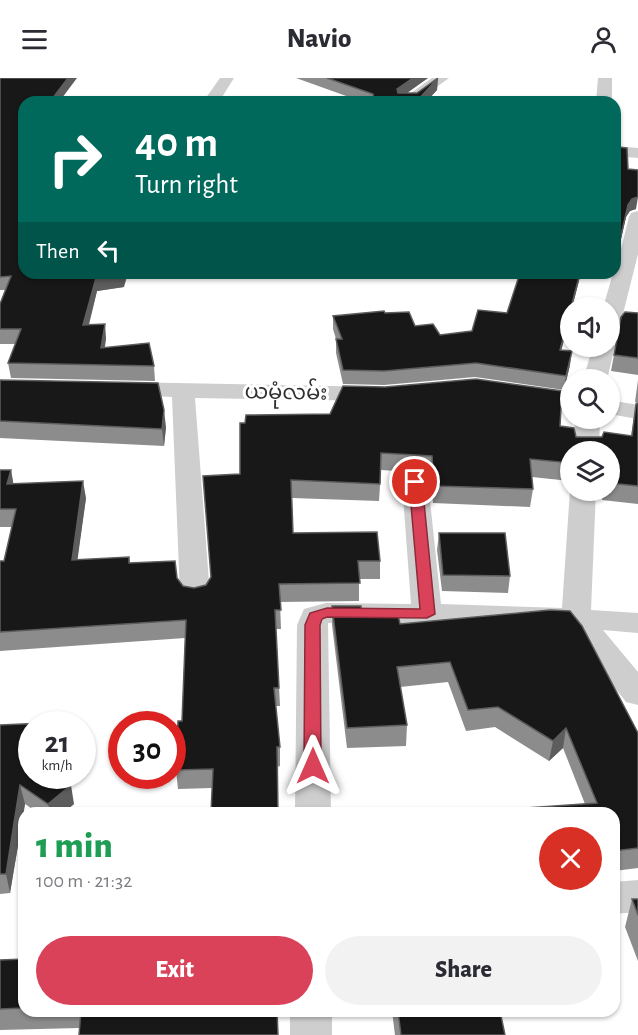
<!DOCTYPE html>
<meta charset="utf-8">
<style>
body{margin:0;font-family:"Alegreya Sans","Noto Sans Myanmar",sans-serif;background:#f2f2f3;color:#2b2b33;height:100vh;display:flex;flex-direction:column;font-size:22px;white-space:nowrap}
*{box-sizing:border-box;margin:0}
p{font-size:20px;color:#7c7c81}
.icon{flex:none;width:33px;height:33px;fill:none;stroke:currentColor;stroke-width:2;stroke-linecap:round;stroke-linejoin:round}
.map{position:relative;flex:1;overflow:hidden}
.drawer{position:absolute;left:18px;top:729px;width:602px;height:210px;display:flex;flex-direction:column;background:#fff;border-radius:18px;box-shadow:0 2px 4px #0004}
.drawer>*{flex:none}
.hud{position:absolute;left:18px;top:18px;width:603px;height:183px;border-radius:18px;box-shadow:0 2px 4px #0004;background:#00695c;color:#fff;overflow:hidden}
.tools{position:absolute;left:560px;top:219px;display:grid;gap:12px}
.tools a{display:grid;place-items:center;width:60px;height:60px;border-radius:50%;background:#fff;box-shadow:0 2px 4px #0004;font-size:30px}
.speed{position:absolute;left:18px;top:633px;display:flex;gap:12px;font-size:30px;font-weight:700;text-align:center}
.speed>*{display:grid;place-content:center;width:78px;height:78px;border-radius:50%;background:#fff;box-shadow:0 2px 4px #0004;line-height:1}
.speed small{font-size:15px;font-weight:400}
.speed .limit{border:9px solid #d22;background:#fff;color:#111}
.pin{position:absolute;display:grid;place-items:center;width:51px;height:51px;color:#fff;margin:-26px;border:3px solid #fff;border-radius:50%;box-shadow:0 2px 6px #0007}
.me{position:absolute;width:66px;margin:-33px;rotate:0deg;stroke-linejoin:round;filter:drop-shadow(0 0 4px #0008)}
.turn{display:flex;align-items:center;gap:21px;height:126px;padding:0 18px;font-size:27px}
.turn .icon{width:78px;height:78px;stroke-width:2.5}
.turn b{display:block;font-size:42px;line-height:51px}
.then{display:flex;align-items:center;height:57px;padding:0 18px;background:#0003;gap:12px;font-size:22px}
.round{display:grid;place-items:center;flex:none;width:63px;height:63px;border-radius:32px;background:#f2f2f3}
.summary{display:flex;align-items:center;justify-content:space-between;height:102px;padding:0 18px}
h1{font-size:36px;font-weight:800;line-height:45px;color:#1e9e55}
.button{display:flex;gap:12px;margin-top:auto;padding:12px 18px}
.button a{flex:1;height:69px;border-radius:36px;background:#da425a;color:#fff;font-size:24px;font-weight:800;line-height:69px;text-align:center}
.button a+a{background:#f2f2f3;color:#2b2b33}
header{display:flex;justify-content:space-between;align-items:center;height:78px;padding:0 18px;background:#fff;font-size:27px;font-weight:800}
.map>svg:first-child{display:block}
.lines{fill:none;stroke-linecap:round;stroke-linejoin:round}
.street{fill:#cecece;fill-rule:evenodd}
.wall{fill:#8c8c8c}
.shaded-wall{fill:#5d5d5d}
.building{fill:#181818;stroke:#5d5d5d;stroke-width:1.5}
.route{fill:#da425a;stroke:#8e2b3a;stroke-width:1.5}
.labels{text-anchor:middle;stroke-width:6;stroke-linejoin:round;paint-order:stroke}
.street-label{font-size:21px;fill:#313131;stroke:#fff}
</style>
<header><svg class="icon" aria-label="menu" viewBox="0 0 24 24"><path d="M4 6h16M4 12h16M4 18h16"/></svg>Navio<svg class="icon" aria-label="person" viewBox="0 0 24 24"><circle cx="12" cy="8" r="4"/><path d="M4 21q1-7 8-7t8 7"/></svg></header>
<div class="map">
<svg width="638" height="957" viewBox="0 0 638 957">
<rect width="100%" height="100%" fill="#fff"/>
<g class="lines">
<path class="street" d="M220,0H234L219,24H203Z
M432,0H449L416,24H398Z
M598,0H612V24H596Z
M615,68L638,70V80L615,78Z
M638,133V176L620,248L617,253L609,255V230H603L613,195H615L629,139L631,135Z
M609,263L615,268L607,302H583L593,268H609Z
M122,304L379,309L387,311L391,316L387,321L379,323L195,320L210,517L205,524L195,526L185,524L180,517L172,319L114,316L110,311L114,306Z
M523,308L570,315V329L515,320L511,315L515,310Z
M609,322L638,327V341L609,336Z
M576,340H600L599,374H573Z
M415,396L424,398L428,404L441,526L562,530L570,412H596L591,532L638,535V555L603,552L638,594V627L626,624L568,550L328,545L331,735H295L297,547L304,531L326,525L411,526L402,404L406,398Z
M638,802V834L614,836V804Z
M290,933H332V957H290Z"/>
</g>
<path class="wall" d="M0,0L24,24L124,209L97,213L89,247L106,260L105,270L154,288L155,303L11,300L8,285L16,266H0V226L5,212H0Z
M296,0H428L407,15H417L438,0L437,12L426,24H363Z
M615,67L628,91L636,131L630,133L626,139L616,183Z
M520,195H581L561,272L570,287L564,312L475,299L384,307L343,306L336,275V261L333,251V238L385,235L415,248L440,257L472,253L507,235Z
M638,235V297L611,293L621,239Z
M638,302V426L602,422L603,412H609V374H570V403L532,399L533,411L530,429L433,425L430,395L381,392L379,423L292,420L293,455L380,483V501H359V523L280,524L281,551H276L280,628H275L280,669V688L212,710L178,711L176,692L182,643L185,560L0,573V483H4L12,449H0V392H11L13,405L86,420L77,482L129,479L130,485L175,483L177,501L183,508L194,510L206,507L211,499L240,396L560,348L576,359H602L631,358L636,326L637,325L635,324Z
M0,303L166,349L164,368L0,360Z
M439,455L510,498L508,515L442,513L437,472Z
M332,528L361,538L400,546L638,655V790L614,793V735H496L497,732L585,726L563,670L549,683L495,649L466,653L448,604L400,609L407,647L406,668L347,670L332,547Z
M0,647L32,698L74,726L63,735H38L25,726L10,815L0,816Z
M632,821H638V883L625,849Z
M24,881V933H277L79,950L0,952V882Z
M392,933H500L505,957H395Z"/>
<path class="shaded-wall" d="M68,0H77L59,24H52V21Z
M413,0H428L397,22V11Z
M438,0L437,12L426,24H416Z
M638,119L636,131L630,133L626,139L616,183L618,170L628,127L632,121Z
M123,195H128L124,209L97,213L85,261L83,247L96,200Z
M580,195H581L572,230H571Z
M570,232V238L558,286L560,272Z
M105,246L106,260L102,285L101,270Z
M572,273L570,287L564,312L566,298Z
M164,332L166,349L164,368L162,351Z
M11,392L14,409L7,406Z
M83,403L86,420L75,500L72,482Z
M566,650L563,670L549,683L553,663Z
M20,707L25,726L10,815L6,796Z
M71,707L74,726L63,735H50L48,726Z"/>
<path class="building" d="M0,0H68L52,21L56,24H24V195H123L96,200L83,247L105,246L101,270L149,265L154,288L8,285L21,251H0V226L11,198L0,199Z
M327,0H413L397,11L398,15H417L438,0L416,24H374L373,16Z
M615,67L617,69L627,70L628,91L638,92V119L632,121L628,127L618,170H615Z
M520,195H580L560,272L572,273L566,298L476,285L384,293L343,292L336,261H342L333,238L384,233L385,235L409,234L415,248L433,246L440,257L472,253L478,232L507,235Z
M625,234L638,235V280L614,277L621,239Z
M476,301L562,313L560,348L574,350L576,359H602L604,354L632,358L636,326L638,325V408L609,405V374H570V385L530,381L533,411L434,408L432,378L381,375L380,406L291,402L293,455L377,454L380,483H358L360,505L279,506L281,532H275L279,610H274L280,669H277L278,735H211L213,691L176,692L178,643H182L186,542L0,554V483H4L16,431H0V392H11L7,406L83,403L72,482L129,479V485L175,483L177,500L183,508L194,510L206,507L211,499L203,398L240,396V345H245L246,337L330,336L343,308L385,309Z
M0,302L158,305L164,332L162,351L0,343Z
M439,455H505L510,498L443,497Z
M332,528H361V538L398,537L400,546L550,532L570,533L582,548L638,655V770L614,773V735H498L497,732L597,725L566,650L553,663L498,629L468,632L450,584L397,589L407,647L347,650Z
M43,645L42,646H32V698H57L71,707L48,726L20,707L6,796H0V647Z
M632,821H638V837Z
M24,881V930L0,931V882Z
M81,933H277L278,957H79Z
M398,933H500L505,957H401Z"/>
<path class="route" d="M415,400L422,404L435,536L427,540L327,539L322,541L320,547L321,688L318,692L313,694L307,692L304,688L305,547L310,535L327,530L420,531L409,404Z"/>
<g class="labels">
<g class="street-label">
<text transform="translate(286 314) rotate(1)" y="7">ယမုံလမ်း</text>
</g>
</g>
</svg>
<div class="tools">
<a><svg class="icon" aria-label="sound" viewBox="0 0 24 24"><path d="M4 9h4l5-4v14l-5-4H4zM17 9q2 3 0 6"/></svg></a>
<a><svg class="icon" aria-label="search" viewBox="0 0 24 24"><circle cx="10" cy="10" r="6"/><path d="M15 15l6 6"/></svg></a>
<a><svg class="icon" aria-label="layers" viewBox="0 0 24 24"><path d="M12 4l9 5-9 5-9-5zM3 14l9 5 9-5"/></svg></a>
</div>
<div class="speed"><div>21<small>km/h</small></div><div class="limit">30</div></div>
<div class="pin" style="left:415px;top:404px;background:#d93025"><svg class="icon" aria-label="arrive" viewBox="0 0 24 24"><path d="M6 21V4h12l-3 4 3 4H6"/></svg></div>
<svg class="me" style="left:313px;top:688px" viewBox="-20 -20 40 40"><path d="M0-17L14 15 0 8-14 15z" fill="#da425a" stroke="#fff" stroke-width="4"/></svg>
<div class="hud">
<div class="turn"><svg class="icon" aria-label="right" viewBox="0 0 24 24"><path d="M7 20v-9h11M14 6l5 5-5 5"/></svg><div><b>40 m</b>Turn right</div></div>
<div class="then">Then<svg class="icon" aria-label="left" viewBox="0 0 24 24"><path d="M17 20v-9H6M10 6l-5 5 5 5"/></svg></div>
</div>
<section class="drawer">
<div class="summary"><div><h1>1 min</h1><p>100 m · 21:32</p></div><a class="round" style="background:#d93025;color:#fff"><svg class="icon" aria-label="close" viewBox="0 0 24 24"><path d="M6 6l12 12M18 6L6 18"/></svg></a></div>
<div class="button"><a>Exit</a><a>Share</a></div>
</section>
</div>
